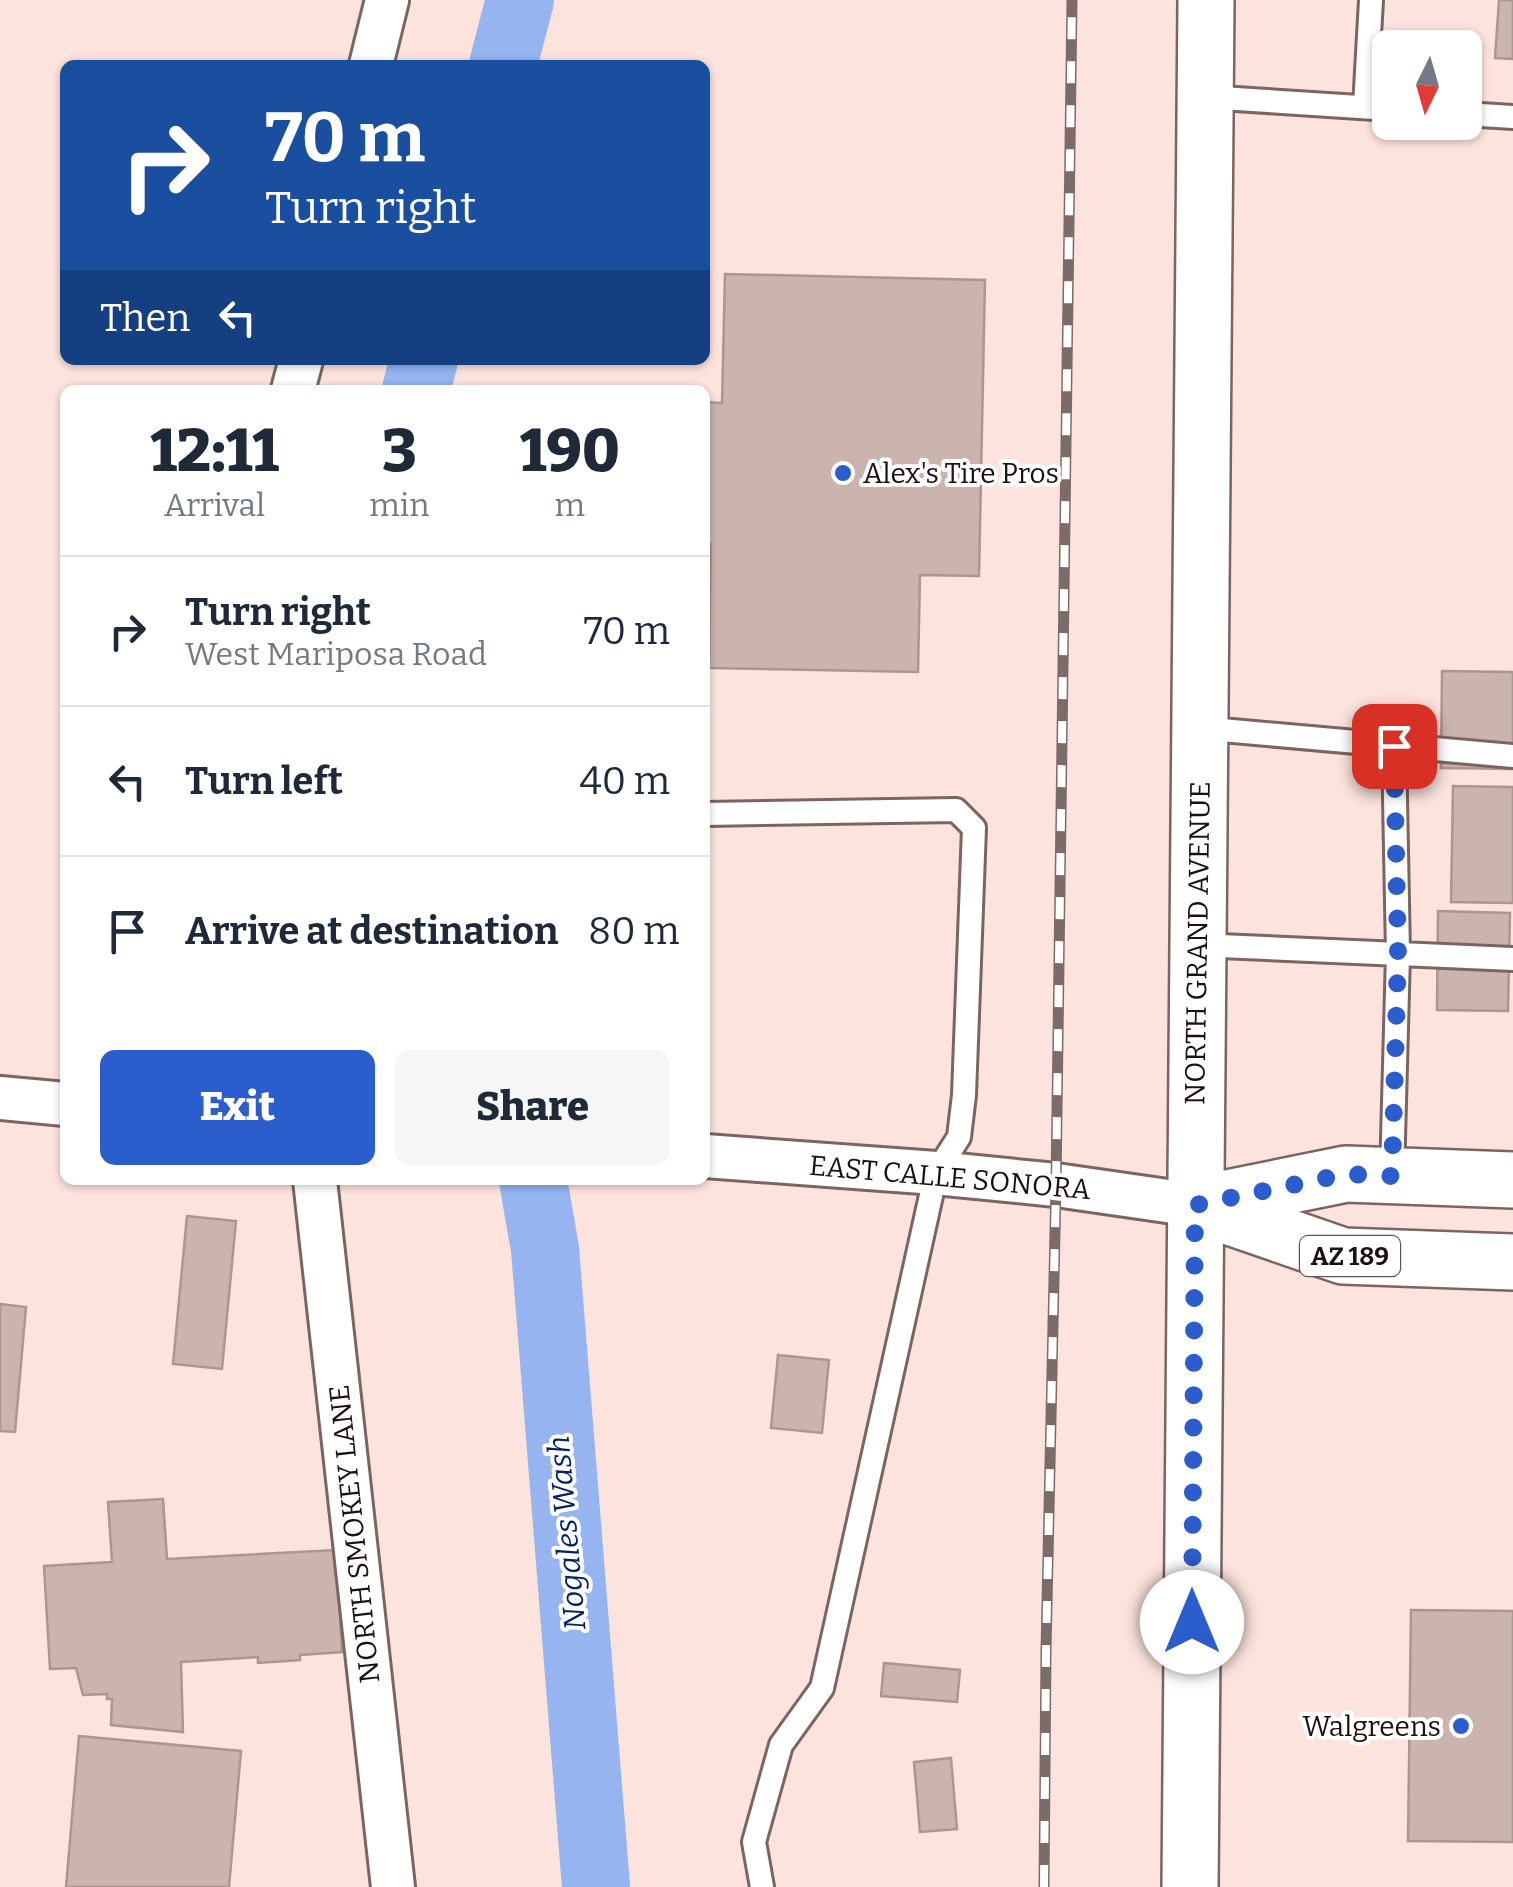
<!DOCTYPE html>
<style>
body{margin:0;font-family:Bitter,serif;background:#f6f6f7;color:#1f2937;height:100vh;display:flex;flex-direction:column;font-size:38px;white-space:nowrap}
*{box-sizing:border-box;margin:0}
p{font-size:32px;color:#747a83}
.icon{flex:none;width:55px;height:55px;fill:none;stroke:currentColor;stroke-width:2;stroke-linecap:round;stroke-linejoin:round}
.map{position:relative;flex:1;overflow:hidden}
.side{position:absolute;left:60px;top:385px;width:650px;height:800px;display:flex;flex-direction:column;background:#fff;border-radius:15px;box-shadow:0 2px 8px #0004}
.side>*{flex:none}
.banner{position:absolute;left:60px;top:60px;width:650px;height:305px;border-radius:15px;box-shadow:0 2px 8px #0004;background:#1a4fa0;color:#fff;overflow:hidden}
.needle{width:65px;rotate:185deg}
.fabs{position:absolute;left:1372px;top:30px;display:grid;gap:20px}
.fabs a{display:grid;place-items:center;width:110px;height:110px;border-radius:15px;background:#fff;box-shadow:0 2px 8px #0004;font-size:50px}
.pin{position:absolute;display:grid;place-items:center;width:85px;height:85px;color:#fff;margin:-42px;border-radius:20px;box-shadow:0 5px 15px #0006}
.me{position:absolute;width:110px;margin:-55px;rotate:0deg;stroke-linejoin:round;filter:drop-shadow(0 0 8px #0008)}
.turn{display:flex;align-items:center;gap:35px;height:210px;padding:0 40px;font-size:45px}
.turn .icon{width:130px;height:130px;stroke-width:2.5}
.turn b{display:block;font-size:70px;line-height:85px}
.then{display:flex;align-items:center;height:95px;padding:0 40px;background:#0003;gap:20px;font-size:38px}
.eta{display:flex;justify-content:space-evenly;align-items:center;height:170px;text-align:center}
.eta b{font-size:60px;font-weight:800;line-height:70px}
.cta{display:flex;gap:20px;margin-top:auto;padding:20px 40px}
.cta a{flex:1;height:115px;border-radius:15px;background:#2c5dcc;color:#fff;font-size:40px;font-weight:800;line-height:115px;text-align:center}
.cta a+a{background:#f6f6f7;color:#1f2937}
ul{padding:0;list-style:none}
li{display:flex;align-items:center;gap:30px;height:150px;padding:0 40px;border-top:2px solid #e0e1e3}
li div{flex:1}
li b{display:block;font-size:38px}
li em{font-style:normal}
.map>svg:first-child{display:block}
.lines{fill:none;stroke-linecap:round;stroke-linejoin:round}
.river{stroke:#95b4f0;stroke-width:68}
.building{fill:#cbb3ae;stroke:#ac9691;stroke-width:2.5}
.service-casing{stroke:#7a6561;stroke-width:28}
.minor-casing{stroke:#7a6561;stroke-width:48}
.primary-casing{stroke:#7a6561;stroke-width:60}
.service{stroke:#fff;stroke-width:22}
.minor{stroke:#fff;stroke-width:42}
.primary{stroke:#fff;stroke-width:55}
.rail-casing{stroke:#7c6c69;stroke-width:11}
.rail{stroke:#fff;stroke-width:8;stroke-dasharray:22;stroke-linecap:butt}
.route{stroke:#2c5dcc;stroke-width:18;stroke-dasharray:0 32.4}
.poi-dot{fill:#2c5dcc;stroke:#fff;stroke-width:4}
.labels{text-anchor:middle;stroke-width:8;stroke-linejoin:round;paint-order:stroke}
.shield{fill:#fff;stroke:#5f5958;stroke-width:2.5}
.shield-label{font-size:25px;font-weight:bold;fill:#1a1210}
.poi-label{font-size:28px;fill:#1a1210;stroke:#fff;text-anchor:start}
.street-label{font-size:28px;fill:#1a1210;stroke:#fff}
.water-label{font-size:30px;font-style:italic;fill:#062366;stroke:#fff}
</style>
<div class="map">
<svg width="1513" height="1887" viewBox="0 0 1513 1887">
<rect width="100%" height="100%" fill="#fce3de"/>
<g class="lines">
<path class="river" d="M503,65L520,0
M416,390L424,360
M533,1180L545,1249L596,1887"/>
</g>
<path class="building" d="M1499,0H1513V59L1495,58Z
M725,274L985,280L979,576L920,575L918,672L709,668L711,544H705V402L722,403Z
M1442,671L1513,672V769L1441,768Z
M1453,786L1513,787V903L1451,902Z
M1438,911L1510,913L1508,1011L1437,1010Z
M187,1216L236,1221L222,1369L173,1364Z
M0,1304L26,1307L15,1432L0,1431Z
M778,1355L829,1360L822,1433L771,1428Z
M163,1499L167,1559L336,1550L342,1652L300,1655V1660L258,1663V1657L181,1662L183,1732L111,1725L112,1699H107V1694L83,1695L76,1668L50,1669L44,1566L112,1562L108,1502Z
M1411,1610L1513,1611V1842L1408,1841Z
M884,1663L960,1670L957,1702L881,1696Z
M79,1736L241,1751L229,1887H66Z
M951,1758L957,1829L920,1832L914,1762Z"/>
<g class="lines">
<defs>
<path id="service" d="M1205,97L1390,109
M1365,107L1371,0
M1465,114L1513,117
M1199,728L1513,756
M705,814L956,810L974,828L964,1095L959,1137L936,1173L822,1688L781,1745L754,1842L762,1887
M1197,945L1513,959
M1392,1176L1398,954L1394,745"/>
<path id="minor" d="M371,65L387,0
M293,390L301,360
M0,1098L65,1104
M705,1156L936,1173L1056,1185L1195,1205
M315,1180L393,1887"/>
<path id="primary" d="M1198,1204L1346,1174L1513,1180
M1195,1205L1343,1256L1513,1262
M1190,1887L1206,0"/>
</defs>
<use href="#service" class="service-casing"/>
<use href="#minor" class="minor-casing"/>
<use href="#primary" class="primary-casing"/>
<use href="#service" class="service"/>
<use href="#minor" class="minor"/>
<use href="#primary" class="primary"/>
<defs>
<path id="rail" d="M1044,1887L1046,1651L1056,1185L1072,0"/>
</defs>
<use href="#rail" class="rail-casing"/>
<use href="#rail" class="rail"/>
</g>
<g class="lines">
<path class="route" d="M1192,1622L1195,1205L1346,1174L1392,1176L1398,954L1394,746"/>
</g>
<g class="poi-dot">
<circle cx="843" cy="473" r="10"/>
<circle cx="1461" cy="1726" r="10"/>
</g>
<g class="labels">
<rect class="shield" x="1300" y="1236" width="100" height="40" rx="8"/>
<g class="shield-label">
<text x="1350" y="1265">AZ 189</text>
</g>
<g class="poi-label">
<text x="863" y="483">Alex's Tire Pros</text>
<text x="1441" y="1736" text-anchor="end">Walgreens</text>
</g>
<g class="street-label">
<text transform="translate(1197 943) rotate(-89)" y="10">NORTH GRAND AVENUE</text>
<text transform="translate(950 1177) rotate(5)" y="10">EAST CALLE SONORA</text>
<text transform="translate(354 1534) rotate(-96)" y="10">NORTH SMOKEY LANE</text>
</g>
<g class="water-label">
<text transform="translate(567 1533) rotate(-95)" y="10">Nogales Wash</text>
</g>
</g>
</svg>
<div class="fabs">
<a><svg class="needle" viewBox="-14 -14 28 28"><path d="M0-13l5 13h-10z" fill="#e53935"/><path d="M0 13l5-13h-10z" fill="#747a83"/></svg></a>
</div>
<div class="pin" style="left:1394px;top:746px;background:#d93025"><svg class="icon" aria-label="arrive" viewBox="0 0 24 24"><path d="M6 21V4h12l-3 4 3 4H6"/></svg></div>
<svg class="me" style="left:1192px;top:1622px" viewBox="-20 -20 40 40"><circle r="19" fill="#fff"/><path d="M0-13L10 11 0 6-10 11z" fill="#2c5dcc"/></svg>
<div class="banner">
<div class="turn"><svg class="icon" aria-label="right" viewBox="0 0 24 24"><path d="M7 20v-9h11M14 6l5 5-5 5"/></svg><div><b>70 m</b>Turn right</div></div>
<div class="then">Then<svg class="icon" aria-label="left" viewBox="0 0 24 24"><path d="M17 20v-9H6M10 6l-5 5 5 5"/></svg></div>
</div>
<section class="side">
<div class="eta">
<div><b>12:11</b><p>Arrival</p></div>
<div><b>3</b><p>min</p></div>
<div><b>190</b><p>m</p></div>
</div>
<ul>
<li><svg class="icon" aria-label="right" viewBox="0 0 24 24"><path d="M7 20v-9h11M14 6l5 5-5 5"/></svg><div><b>Turn right</b><p>West Mariposa Road</p></div><em>70 m</em></li>
<li><svg class="icon" aria-label="left" viewBox="0 0 24 24"><path d="M17 20v-9H6M10 6l-5 5 5 5"/></svg><div><b>Turn left</b></div><em>40 m</em></li>
<li><svg class="icon" aria-label="arrive" viewBox="0 0 24 24"><path d="M6 21V4h12l-3 4 3 4H6"/></svg><div><b>Arrive at destination</b></div><em>80 m</em></li>
</ul>
<div class="cta"><a>Exit</a><a>Share</a></div>
</section>
</div>
